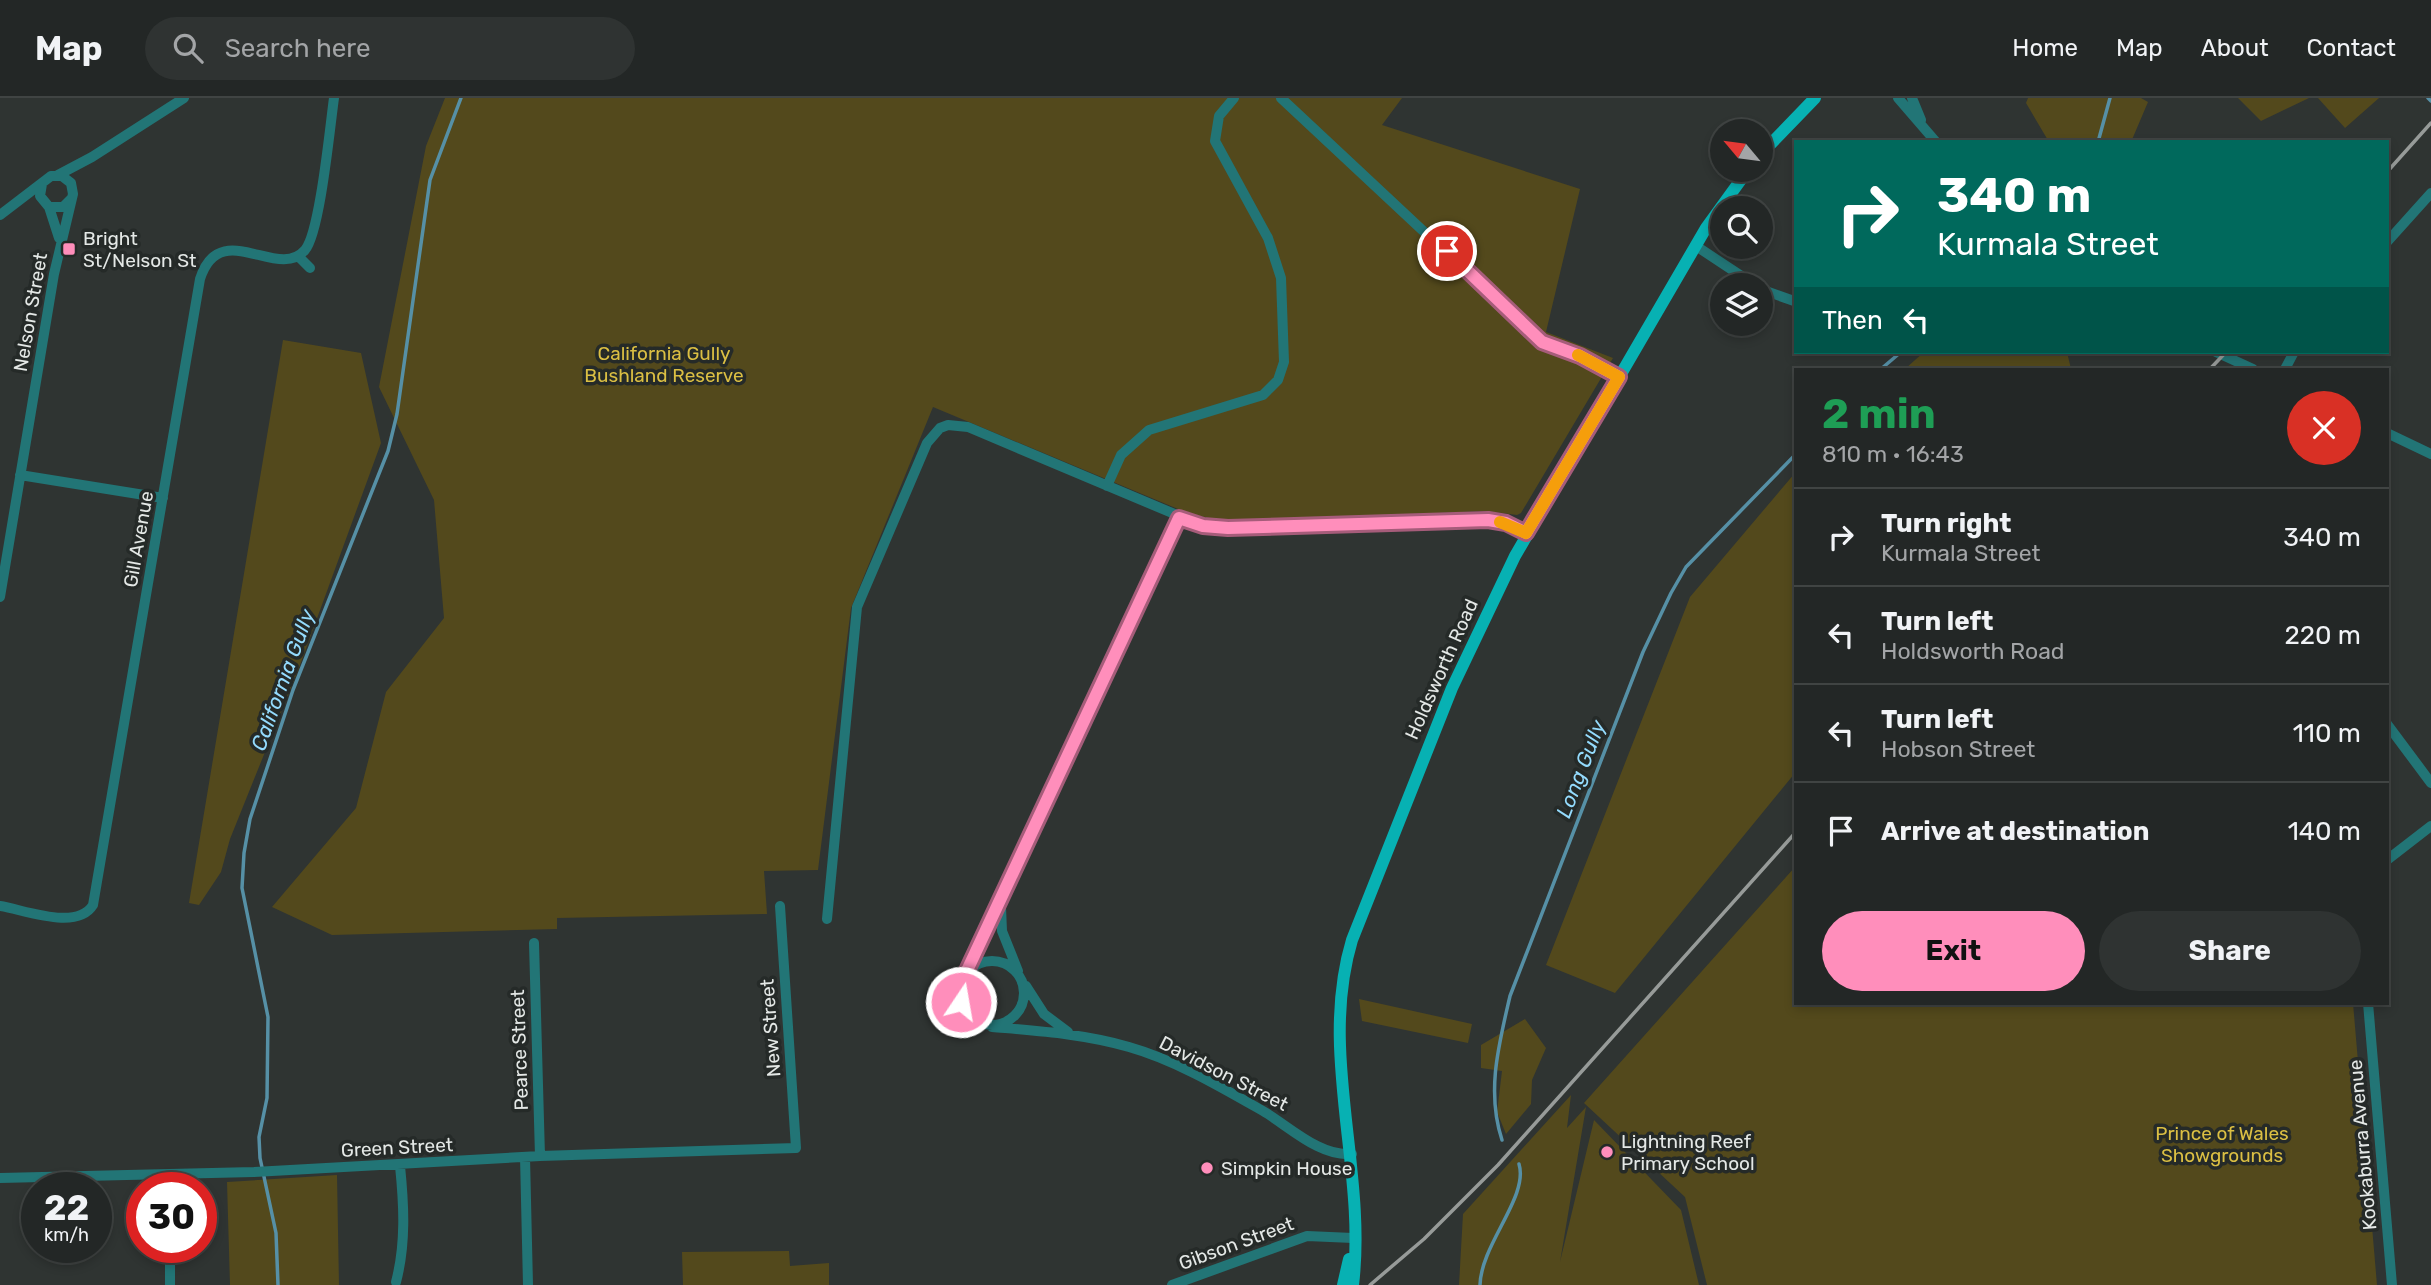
<!DOCTYPE html>
<meta charset="utf-8">
<style>
body{margin:0;font-family:Rubik,sans-serif;background:#2f3332;color:#f1f3f6;height:100vh;display:flex;flex-direction:column;font-size:26px;white-space:nowrap}
*{box-sizing:border-box;margin:0}
p{font-size:23px;color:#a3a5a7}
.icon{flex:none;width:38px;height:38px;fill:none;stroke:currentColor;stroke-width:2;stroke-linecap:round;stroke-linejoin:round}
.map{position:relative;flex:1;overflow:hidden}
.drawer{position:absolute;left:1794px;top:270px;width:595px;height:637px;display:flex;flex-direction:column;background:#232726;border-radius:0px;box-shadow:0 4px 10px #0003,0 0 0 2px #404443}
.drawer>*{flex:none}
.banner{position:absolute;left:1794px;top:42px;width:595px;height:214px;border-radius:0px;box-shadow:0 4px 10px #0003,0 0 0 2px #404443;background:#00695c;color:#fff;overflow:hidden}
.needle{width:46px;rotate:299deg}
.controls{position:absolute;left:1710px;top:21px;display:grid;gap:14px}
.controls a{display:grid;place-items:center;width:63px;height:63px;border-radius:50%;background:#232726;box-shadow:0 4px 10px #0003,0 0 0 2px #404443;font-size:35px}
.speed{position:absolute;left:21px;top:1074px;display:flex;gap:14px;font-size:35px;font-weight:700;text-align:center}
.speed>*{display:grid;place-content:center;width:91px;height:91px;border-radius:50%;background:#232726;box-shadow:0 4px 10px #0003,0 0 0 2px #404443;line-height:1}
.speed small{font-size:18px;font-weight:400}
.speed .limit{border:10px solid #d22;background:#fff;color:#111}
.pin{position:absolute;display:grid;place-items:center;width:60px;height:60px;color:#fff;margin:-30px;border:4px solid #fff;border-radius:50%;box-shadow:0 2px 7px #0007}
.me{position:absolute;width:77px;margin:-38px;rotate:12deg;stroke-linejoin:round;filter:drop-shadow(0 0 5px #0008)}
.turn{display:flex;align-items:center;gap:24px;height:147px;padding:0 28px;font-size:32px}
.turn .icon{width:91px;height:91px;stroke-width:2.5}
.turn b{display:block;font-size:49px;line-height:60px}
.then{display:flex;align-items:center;height:66px;padding:0 28px;background:#0003;gap:14px;font-size:26px}
.round{display:grid;place-items:center;flex:none;width:74px;height:74px;border-radius:37px;background:#2f3332}
.summary{display:flex;align-items:center;justify-content:space-between;height:119px;padding:0 28px}
h1{font-size:42px;font-weight:700;line-height:52px;color:#1e9e55}
.button{display:flex;gap:14px;margin-top:auto;padding:14px 28px}
.button a{flex:1;height:80px;border-radius:42px;background:#ff8ebb;color:#111;font-size:28px;font-weight:700;line-height:80px;text-align:center}
.button a+a{background:#2f3332;color:#f1f3f6}
ul{padding:0;list-style:none}
li{display:flex;align-items:center;gap:21px;height:98px;padding:0 28px;border-top:2px solid #404443}
li div{flex:1}
li b{display:block;font-size:26px}
li em{font-style:normal}
header{display:flex;align-items:center;gap:42px;box-sizing:border-box;height:98px;padding:0 35px;background:#232726;border-bottom:2px solid #404443}
header strong{font-size:33px}
nav{display:flex;gap:38px;margin-inline-start:auto;font-size:24px}
.search{width:490px;height:63px;background:#2f3332;display:flex;align-items:center;gap:18px;box-sizing:border-box;padding:0 24px;border-radius:38px;color:#a3a5a7;font-size:26px}
.map>svg:first-child{display:block}
.green{fill:#53491c}
.lines{fill:none;stroke-linecap:round;stroke-linejoin:round}
.stream{stroke:#5690a6;stroke-width:3.5}
.minor{stroke:#227576;stroke-width:10}
.major{stroke:#07b1b3;stroke-width:12}
.rail{stroke:#979b99;stroke-width:3.5}
.route-casing{stroke:#a65c7a;stroke-width:18}
.route{stroke:#ff8ebb;stroke-width:12}
.slow{stroke:#f59e0b;stroke-width:12}
.poi-dot{fill:#ff8ebb;stroke:#252a28;stroke-width:2.5}
.labels{text-anchor:middle;stroke-width:7;stroke-linejoin:round;paint-order:stroke}
.poi-label{font-size:19px;fill:#e4e8e6;stroke:#252a28;text-anchor:start}
.street-label{font-size:19px;fill:#e4e8e6;stroke:#252a28}
.park-label{font-size:19px;fill:#dbbf43;stroke:#252a28}
.water-label{font-size:21px;font-style:italic;fill:#94dbfd;stroke:#252a28}
</style>
<header>
<strong>Map</strong>
<div class="search"><svg class="icon" aria-label="search" viewBox="0 0 24 24"><circle cx="10" cy="10" r="6"/><path d="M15 15l6 6"/></svg>Search here</div>
<nav><a>Home</a><a>Map</a><a>About</a><a>Contact</a></nav>
</header>
<div class="map">
<svg width="2431" height="1187" viewBox="0 0 2431 1187">
<rect width="100%" height="100%" fill="#2f3432"/>
<path class="green" d="M445,0H1402L1382,27L1580,91L1546,234L1613,260L1521,415L1517,417L1486,413L1312,420L1311,423L1229,424L1190,416L933,309L851,510L818,772L764,773L767,816L557,820V831L332,837L272,809L356,710L386,594L444,520L434,402L379,289L426,48Z
M2028,0H2141L2148,4L2131,44H2049L2026,5Z
M2238,0H2309L2261,23Z
M2318,0H2379L2345,30Z
M283,242L361,255L381,345L300,567L230,741L221,774L199,807L189,805Z
M1924,254H2067L2071,271H1905Z
M1795,375V675L1615,895L1546,867L1690,499Z
M1795,769L1796,905H2353L2377,1187H1707L1685,1099L1584,1005Z
M1359,901L1472,926L1468,945L1362,923Z
M1525,921L1546,950L1532,982L1531,1006L1506,1036L1497,1014L1502,973L1481,970V947Z
M1571,997L1567,1030L1586,1009L1560,1164L1594,1022L1681,1112L1699,1187H1459L1463,1116Z
M337,1077L339,1187H230L227,1084Z
M789,1153L790,1168L829,1165V1187H683L682,1154Z"/>
<g class="lines">
<path class="stream" d="M2428,0L2431,3
M2098,44L2110,0
M1881,271L1901,254
M1502,1042C1486,993 1499,946 1510,898L1643,554L1671,495L1686,469L1796,356
M278,1187L276,1135L260,1060L259,1039L267,1000L268,919L242,790L244,755L250,721L293,592L388,353L397,316L430,82L461,0
M1480,1187C1481,1146 1529,1099 1519,1066"/>
<path class="minor" d="M1281,0L1542,244L1580,258L1619,279
M1898,0L1936,44
M1912,0L1921,22
M58,77L92,59L184,0
M42,86L40,98L49,109H63L71,101
M49,109L59,140
M0,117L51,78H62L71,85L73,96L54,176L0,499
M2387,144L2431,95
M1696,148L1755,187
M298,158L310,170
M1760,191L1794,203
M2216,254L2253,271
M2285,271L2294,254
M2387,335L2431,356
M20,377L163,400
M1107,388L1121,357L1149,332L1263,297L1278,282L1284,264L1281,180L1268,140L1215,43L1219,18L1234,0
M2387,626L2431,685
M2387,762L2431,728
M0,808C25,812 77,833 93,807L200,181C220,118 278,184 305,152C320,135 330,28 334,0
M1001,809L1002,833L1018,873
M827,821L857,509L927,345L940,330L948,327L968,329L1203,428L1311,429L1488,423L1506,425L1526,435
M534,845L540,1058
M960 895a32 32 0 1 1 64 0a32 32 0 1 1-64 0Z
M968,871L1179,420
M1026,888L1044,916L1068,934
M2368,905L2392,1187
M992,929C1038,933 1085,936 1129,949C1175,962 1221,989 1263,1013C1290,1029 1320,1059 1352,1056
M525,1059L528,1187
M0,1080L254,1074L540,1058L796,1050L780,808
M170,1150V1187
M396,1184C406,1146 404,1107 400,1068
M1172,1187L1307,1138L1353,1140"/>
<path class="major" d="M1760,57L1815,0
M1343,1187L1349,1161
M1353,1187C1367,1071 1318,955 1352,842L1452,590L1515,458L1706,130L1748,72"/>
<path class="rail" d="M2387,74L2431,25
M2210,271L2226,254
M1370,1187L1424,1141L1498,1067L1796,734"/>
</g>
<g class="lines">
<defs>
<path id="route" d="M961,904L964,879L1179,420L1203,428L1228,430L1488,422L1506,425L1526,435L1619,279L1580,258L1542,244L1447,153"/>
</defs>
<use href="#route" class="route-casing"/>
<use href="#route" class="route"/>
<path class="slow" d="M1500,424L1526,435L1619,279L1578,257"/>
</g>
<g class="poi-dot">
<rect x="62" y="144" width="14" height="14" rx="3.5"/>
<circle cx="1607" cy="1054" r="7"/>
<circle cx="1207" cy="1070" r="7"/>
</g>
<g class="labels">
<g class="poi-label">
<text x="83" y="147">Bright<tspan x="83" dy="22">St/Nelson St</tspan></text>
<text x="1621" y="1050">Lightning Reef<tspan x="1621" dy="22">Primary School</tspan></text>
<text x="1221" y="1077">Simpkin House</text>
</g>
<g class="street-label">
<text transform="translate(30 214) rotate(-80)" y="7">Nelson Street</text>
<text transform="translate(138 441) rotate(-80)" y="7">Gill Avenue</text>
<text transform="translate(1441 571) rotate(-66)" y="7">Holdsworth Road</text>
<text transform="translate(770 930) rotate(-94)" y="7">New Street</text>
<text transform="translate(519 952) rotate(-92)" y="7">Pearce Street</text>
<text transform="translate(1224 975) rotate(27)" y="7">Davidson Street</text>
<text transform="translate(2362 1047) rotate(-95)" y="7">Kookaburra Avenue</text>
<text transform="translate(397 1049) rotate(-3)" y="7">Green Street</text>
<text transform="translate(1236 1145) rotate(-20)" y="7">Gibson Street</text>
</g>
<g class="park-label">
<text x="664" y="262">California Gully<tspan x="664" dy="22">Bushland Reserve</tspan></text>
<text x="2222" y="1042">Prince of Wales<tspan x="2222" dy="22">Showgrounds</tspan></text>
</g>
<g class="water-label">
<text transform="translate(283 582) rotate(-70)" y="7">California Gully</text>
<text transform="translate(1581 671) rotate(-69)" y="7">Long Gully</text>
</g>
</g>
</svg>
<div class="controls">
<a><svg class="needle" viewBox="-14 -14 28 28"><path d="M0-13l5 13h-10z" fill="#e53935"/><path d="M0 13l5-13h-10z" fill="#a3a5a7"/></svg></a>
<a><svg class="icon" aria-label="search" viewBox="0 0 24 24"><circle cx="10" cy="10" r="6"/><path d="M15 15l6 6"/></svg></a>
<a><svg class="icon" aria-label="layers" viewBox="0 0 24 24"><path d="M12 4l9 5-9 5-9-5zM3 14l9 5 9-5"/></svg></a>
</div>
<div class="speed"><div>22<small>km/h</small></div><div class="limit">30</div></div>
<div class="pin" style="left:1447px;top:153px;background:#d93025"><svg class="icon" aria-label="arrive" viewBox="0 0 24 24"><path d="M6 21V4h12l-3 4 3 4H6"/></svg></div>
<svg class="me" style="left:961px;top:904px" viewBox="-20 -20 40 40"><circle r="17" fill="#ff8ebb" stroke="#fff" stroke-width="3"/><path d="M0-11L8 9 0 5-8 9z" fill="#fff"/></svg>
<div class="banner">
<div class="turn"><svg class="icon" aria-label="right" viewBox="0 0 24 24"><path d="M7 20v-9h11M14 6l5 5-5 5"/></svg><div><b>340 m</b>Kurmala Street</div></div>
<div class="then">Then<svg class="icon" aria-label="left" viewBox="0 0 24 24"><path d="M17 20v-9H6M10 6l-5 5 5 5"/></svg></div>
</div>
<section class="drawer">
<div class="summary"><div><h1>2 min</h1><p>810 m · 16:43</p></div><a class="round" style="background:#d93025;color:#fff"><svg class="icon" aria-label="close" viewBox="0 0 24 24"><path d="M6 6l12 12M18 6L6 18"/></svg></a></div>
<ul>
<li><svg class="icon" aria-label="right" viewBox="0 0 24 24"><path d="M7 20v-9h11M14 6l5 5-5 5"/></svg><div><b>Turn right</b><p>Kurmala Street</p></div><em>340 m</em></li>
<li><svg class="icon" aria-label="left" viewBox="0 0 24 24"><path d="M17 20v-9H6M10 6l-5 5 5 5"/></svg><div><b>Turn left</b><p>Holdsworth Road</p></div><em>220 m</em></li>
<li><svg class="icon" aria-label="left" viewBox="0 0 24 24"><path d="M17 20v-9H6M10 6l-5 5 5 5"/></svg><div><b>Turn left</b><p>Hobson Street</p></div><em>110 m</em></li>
<li><svg class="icon" aria-label="arrive" viewBox="0 0 24 24"><path d="M6 21V4h12l-3 4 3 4H6"/></svg><div><b>Arrive at destination</b></div><em>140 m</em></li>
</ul>
<div class="button"><a>Exit</a><a>Share</a></div>
</section>
</div>
